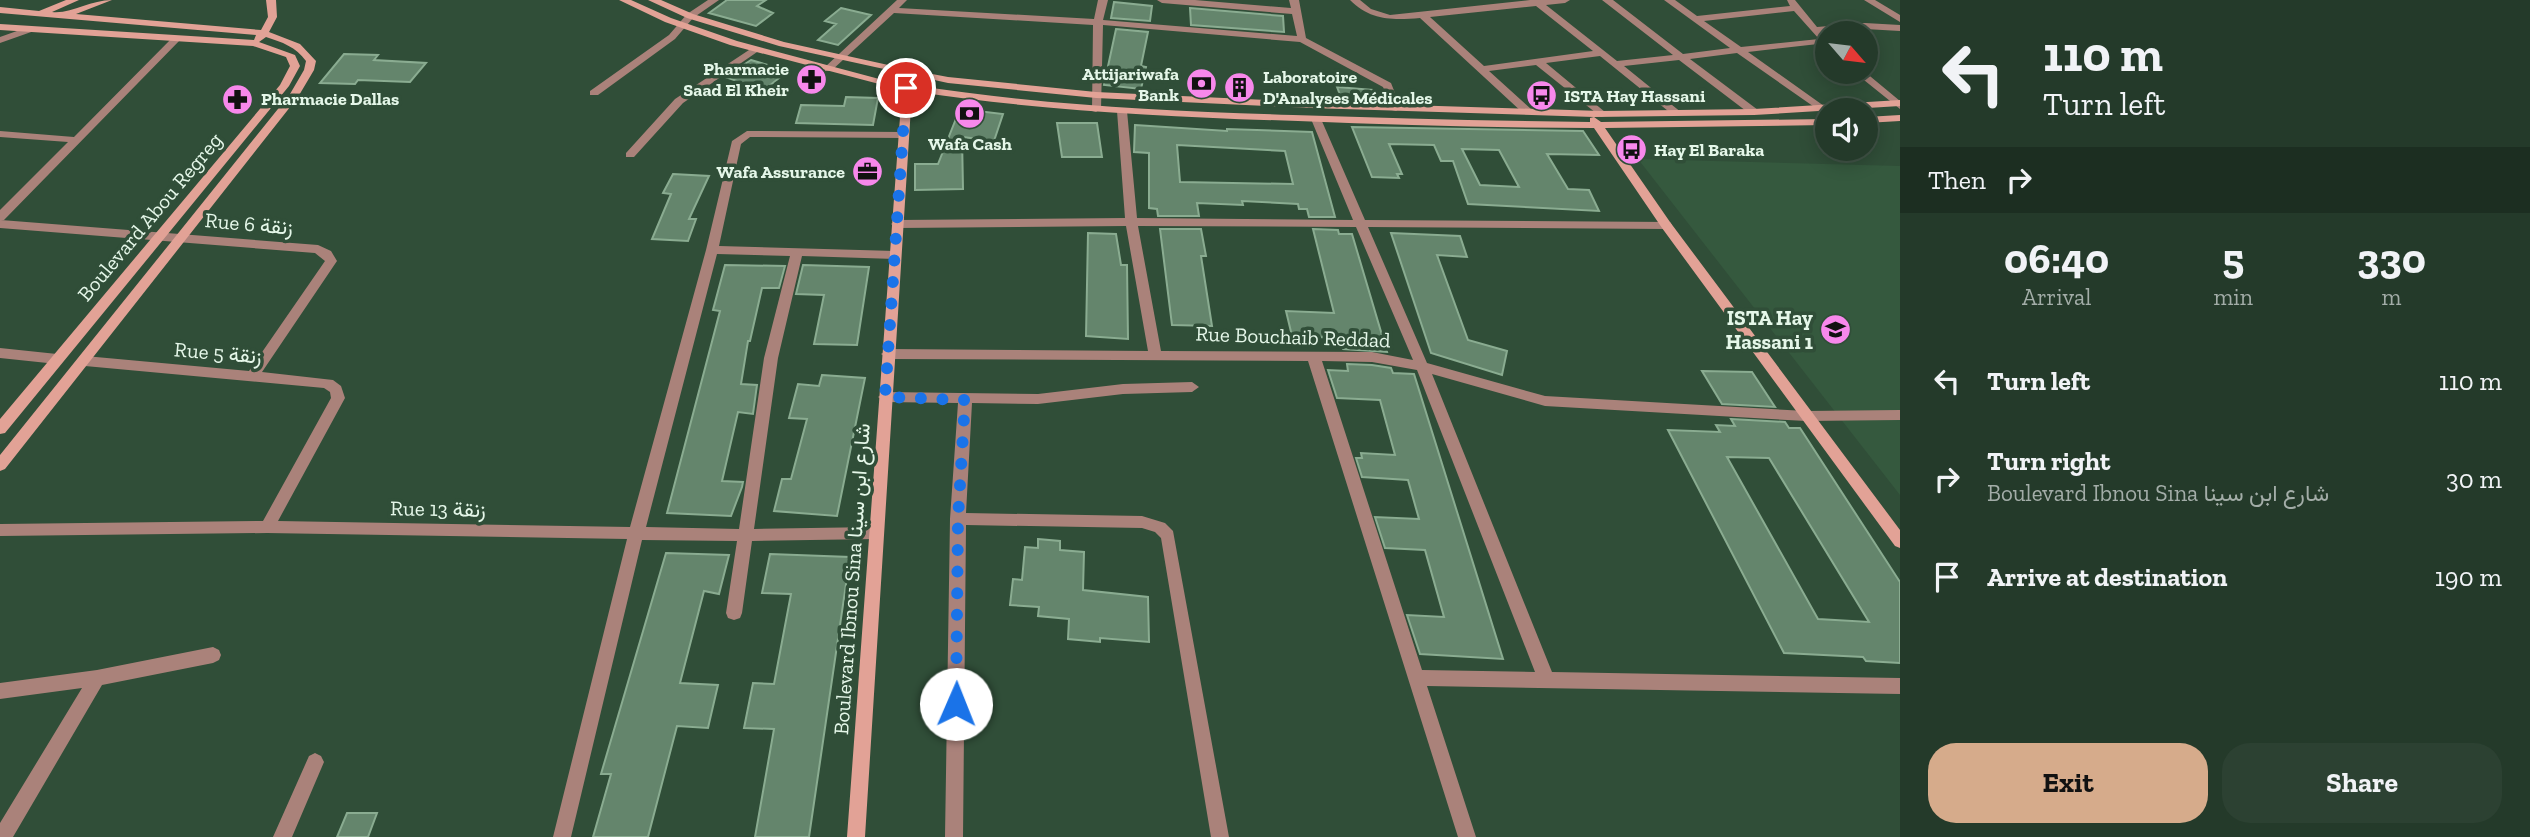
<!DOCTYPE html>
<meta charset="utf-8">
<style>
body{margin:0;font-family:"Zilla Slab",Vazirmatn,serif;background:#2c4132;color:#f1f3f6;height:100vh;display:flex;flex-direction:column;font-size:26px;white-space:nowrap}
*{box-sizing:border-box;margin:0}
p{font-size:23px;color:#a3ada8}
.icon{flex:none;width:38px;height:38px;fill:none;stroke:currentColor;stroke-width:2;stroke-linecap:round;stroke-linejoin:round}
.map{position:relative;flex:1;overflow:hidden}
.panel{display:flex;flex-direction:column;background:#243a2a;width:630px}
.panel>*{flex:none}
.top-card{background:#243a2a;color:#f1f3f6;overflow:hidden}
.needle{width:46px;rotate:118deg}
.controls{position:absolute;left:1815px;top:21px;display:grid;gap:14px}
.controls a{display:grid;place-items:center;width:63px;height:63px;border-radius:50%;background:#243a2a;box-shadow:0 4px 18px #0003,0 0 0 2px #415447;font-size:35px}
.pin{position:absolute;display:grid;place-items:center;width:60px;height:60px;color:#fff;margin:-30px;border:4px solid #fff;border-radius:50%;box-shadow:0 2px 7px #0007}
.me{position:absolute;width:77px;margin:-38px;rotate:1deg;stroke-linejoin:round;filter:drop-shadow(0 0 5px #0008)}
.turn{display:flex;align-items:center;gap:24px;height:147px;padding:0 28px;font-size:32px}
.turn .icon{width:91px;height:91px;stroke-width:2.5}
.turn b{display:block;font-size:49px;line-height:60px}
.then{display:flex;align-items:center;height:66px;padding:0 28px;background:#0003;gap:14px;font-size:26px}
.eta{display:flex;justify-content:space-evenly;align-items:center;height:119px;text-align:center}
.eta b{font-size:42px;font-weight:700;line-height:49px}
.cta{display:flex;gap:14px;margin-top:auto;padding:14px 28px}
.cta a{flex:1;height:80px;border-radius:28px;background:#d6ab8b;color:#111;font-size:28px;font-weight:700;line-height:80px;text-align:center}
.cta a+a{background:#2c4132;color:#f1f3f6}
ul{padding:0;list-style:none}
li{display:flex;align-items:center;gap:21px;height:98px;padding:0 28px}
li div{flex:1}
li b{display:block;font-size:26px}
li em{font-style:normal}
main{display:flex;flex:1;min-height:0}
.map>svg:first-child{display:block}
.built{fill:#35593e}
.building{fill:#64856c;stroke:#8aac91;stroke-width:2;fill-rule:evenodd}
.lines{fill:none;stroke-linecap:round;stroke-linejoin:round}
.street{fill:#aa827a;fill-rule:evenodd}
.secondary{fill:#e2a296;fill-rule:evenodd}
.route{stroke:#1a73e8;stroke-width:12;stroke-dasharray:0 21.6}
.labels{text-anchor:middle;stroke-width:7;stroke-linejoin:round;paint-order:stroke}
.far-poi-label{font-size:18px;font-weight:bold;fill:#e5f7e9;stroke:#304e38;text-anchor:start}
.street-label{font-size:21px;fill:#e5f7e9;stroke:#304e38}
.poi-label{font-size:21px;font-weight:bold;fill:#e5f7e9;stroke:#304e38;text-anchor:end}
</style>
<main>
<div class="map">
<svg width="1900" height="837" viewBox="0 0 1900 837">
<rect width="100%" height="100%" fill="#304e38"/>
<path class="built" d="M1638,159L1900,166V495Z"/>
<path class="building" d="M727,0H766L757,6L773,13L756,26L709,13Z
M1114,2L1152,6L1150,21L1111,18Z
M841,8L871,15L838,45L818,40L836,24L825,21Z
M1190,8L1283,16L1284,32L1191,25Z
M1116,29L1148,32L1141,66L1146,67L1141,89L1104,85Z
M344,54L378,55L374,60L426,63L410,82L358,80L355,84L320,83Z
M751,60L788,71L764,90L725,77Z
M1337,87L1374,90L1361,101L1342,100Z
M846,97L878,98L873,125L796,123L801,105L844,106Z
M961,106V109L1003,114L994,141L962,137L963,189L915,190V164H938Z
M1057,123H1097L1102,157H1062Z
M1135,125L1227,131V129L1312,132L1335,217H1309L1307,209H1299L1298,204L1242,201L1243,205L1197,203L1199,216H1158L1157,209L1149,208V153L1134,152ZM1177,145L1285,151L1293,184L1180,182Z
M1352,127L1583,131L1599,155L1547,154L1568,189L1589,190L1599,211L1468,204L1453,161H1441L1434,145L1389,144L1402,174H1397L1399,178L1372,177ZM1462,149L1499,150L1519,187L1480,185Z
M673,174L709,176L689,219H696L688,241L652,239L671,194L663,193Z
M1160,229H1201L1206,256H1201L1212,326L1172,325Z
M1313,229L1338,230L1339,234H1352L1387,352L1343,349L1340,338L1292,336L1286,311L1334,313Z
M1088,233L1116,234L1121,265H1127L1128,339L1086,336Z
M1391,233L1460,236L1467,257L1437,255L1468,340L1507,351L1502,375L1431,353Z
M725,265L785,266L779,288H762L750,341H748L741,384L757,385L753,414L738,412L722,481L743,482L742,487L731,516L667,513L720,311L713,310Z
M803,265L869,267L857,345L814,344L824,295L796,294Z
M1347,364L1372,365L1391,368L1393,373L1414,374L1503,659L1420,654L1407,615L1444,617L1425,550L1385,548L1375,517L1419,519L1408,480L1362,477L1356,458H1362L1361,453L1395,455L1380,400L1337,398L1328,370L1348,371Z
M1702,371L1752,372L1775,407L1722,404Z
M822,375L865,378L837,516L774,511L782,479H791L807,419L789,418L798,384L819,386Z
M1731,419L1785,422L1789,428H1800L1900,582V663L1866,661L1863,657L1784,653L1668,430L1720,432L1716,425L1735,426ZM1727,457L1769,458L1869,622L1818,619Z
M1038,539L1060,541V550L1084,552L1083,590L1148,597L1149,642L1100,638V642L1068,639L1069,619L1038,616L1039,607L1010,605L1013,579L1022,580L1025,547L1038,548Z
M666,553L729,555L719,594L704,591L680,683L718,685L708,728L677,726L648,837H593L611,774H601Z
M770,554L850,557L809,837H755L774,729L744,728L753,683L774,684L791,594L762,593Z
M347,813H377L368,837H337Z"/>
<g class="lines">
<path class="street" d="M708,0H719L693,18L675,39L598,95H590V91L669,35L687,14Z
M897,0H907L899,8L1094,19L1098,0H1108L1103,20L1297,36L1292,14L1162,3L1157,0H1195L1291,8L1289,0H1299L1306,38L1391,83L1401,108L1396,111L1392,110L1383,87L1300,42L1103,25L1101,109L1096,112L1092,111L1093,25L894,13L831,71H825V67Z
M1350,0H1360L1371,9L1390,15L1530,0H1570L1565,3L1546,5L1617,61L1673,55L1602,0H1613L1683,54L1730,48L1664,0H1675L1697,16L1790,6L1787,0H1795L1817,27L1865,23L1900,25V31L1865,29L1822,32L1825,36L1822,38L1827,39V43L1748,52L1824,106V110L1820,111L1737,53L1690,59L1758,110V114H1750L1679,60L1624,66L1682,113L1681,115H1673L1600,56L1546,63L1605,112V116L1601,117L1536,65L1489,71L1531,109L1532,111L1527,114L1523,113L1420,18C1393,20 1371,21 1350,0ZM1536,6L1593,51L1484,66L1430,17ZM1794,11L1819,39L1741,47L1704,21Z
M1864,0H1875L1900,15V22Z
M31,26L36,29L34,31L0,43V37Z
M174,36L182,38L4,220H1L318,245L331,251L337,261L262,372L333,380L341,386L345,398L278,521L630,527L706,250L732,141L747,131L903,132L908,135L903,138L750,137L741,144L719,246L895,251L901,255L895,259L802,256L778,358L754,529L876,527L881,529L884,533L881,537L876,539L752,541L742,613L740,618L734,620L728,618L726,613L737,541L642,540L571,837H553L627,539L267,533L0,536V524L263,521L331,398L330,392L324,388L85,366L78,361L85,356L249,371L325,261L315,253L0,228V210L68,142L0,137V131L74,137ZM717,254L790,256L764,358L739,529L646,527Z
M752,48L760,50L683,103L634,157H626V153L675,99Z
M1854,72H1865L1900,101V109Z
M1122,108L1127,111L1137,218L1353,220L1311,119L1316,116L1321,119L1365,220L1670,222L1672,225L1666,229L1368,227L1427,363L1545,396L1806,411L1900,410V420L1806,421L1545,406L1432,374L1552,672L1900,678V694L1427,686L1476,837H1458L1308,361L888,359L881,354L888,349L1148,351L1126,226L897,228L891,224L897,220L1125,218L1117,111ZM1138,226L1356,227L1413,360L1372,352L1161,351ZM1322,361L1372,362L1417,370L1535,672L1422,670Z
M0,348L57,354L64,359L57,364L0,358Z
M1192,382L1199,387L1192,392L1123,394L1038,404L972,403L966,513L1142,516L1165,523L1173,531L1229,837H1211L1161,538L1155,532L1142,528L966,525L963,837H945L950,519L958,403L885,402L878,397L885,392L1038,394L1123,384Z
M213,647L219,650L221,655L219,660L213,663L102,685L13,837H0V823L82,688L0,699V683L97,670Z
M315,753L321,756L324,762L292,837H273L309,756Z"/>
<path class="secondary" d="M66,0H79L52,12C72,14 90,0 112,0L76,14L261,30L268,17L266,0H276L277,17L269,32L300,44L316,61L314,70L298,97L5,469L0,471V455L290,94L304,70L306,61C296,47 282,42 266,37L259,42L295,55L300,66L289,86L5,433L0,434V419L280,85L290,66L286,57L253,46L0,30V24L254,40L256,35L0,13V7L39,11Z
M619,0H631L671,18L737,41L883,80L903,84L904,79L908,78L913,81V85C1039,105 1166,111 1293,115C1392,118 1491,121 1590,122V118L1594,117L1311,108L1096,98L948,83L779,46L687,18L648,0H661L693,14L784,42L911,70L948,77L1096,92L1311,102L1601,111L1754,109L1900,100V106L1754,115L1594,117L1601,122L1827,119V125L1605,128L1670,222L1900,530V548L1895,546L1662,228L1594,128C1496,128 1397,125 1298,121C1169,117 1040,111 912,91L865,837H847L902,90L730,45L665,22Z
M1900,115V121L1866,123V117Z"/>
</g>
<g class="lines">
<path class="route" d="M906,88L885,397L965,400L958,519L956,704"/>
</g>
<defs>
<symbol id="pharmacy-disc" viewBox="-11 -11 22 22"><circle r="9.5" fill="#f788eb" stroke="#304e38"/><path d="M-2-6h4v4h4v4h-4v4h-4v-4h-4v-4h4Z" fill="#111"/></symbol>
<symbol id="bank-disc" viewBox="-11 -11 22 22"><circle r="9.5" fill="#f788eb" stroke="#304e38"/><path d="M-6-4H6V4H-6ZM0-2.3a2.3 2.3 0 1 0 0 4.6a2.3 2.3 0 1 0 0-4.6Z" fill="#111"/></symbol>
<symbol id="building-disc" viewBox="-11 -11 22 22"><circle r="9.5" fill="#f788eb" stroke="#304e38"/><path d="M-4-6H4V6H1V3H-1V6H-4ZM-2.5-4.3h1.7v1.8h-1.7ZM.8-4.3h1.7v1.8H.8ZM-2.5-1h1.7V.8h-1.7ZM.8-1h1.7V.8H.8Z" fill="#111"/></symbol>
<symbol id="bus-disc" viewBox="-11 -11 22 22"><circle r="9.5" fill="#f788eb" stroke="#304e38"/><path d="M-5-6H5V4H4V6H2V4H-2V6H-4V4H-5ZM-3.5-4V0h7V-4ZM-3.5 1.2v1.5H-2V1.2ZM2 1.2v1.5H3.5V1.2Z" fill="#111"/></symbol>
<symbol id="office-disc" viewBox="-11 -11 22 22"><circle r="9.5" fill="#f788eb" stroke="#304e38"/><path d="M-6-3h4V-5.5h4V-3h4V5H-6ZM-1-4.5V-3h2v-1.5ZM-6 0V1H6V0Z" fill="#111"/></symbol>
<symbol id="university-disc" viewBox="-11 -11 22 22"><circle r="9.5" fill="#f788eb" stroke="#304e38"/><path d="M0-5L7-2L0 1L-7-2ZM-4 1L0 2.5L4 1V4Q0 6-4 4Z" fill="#111"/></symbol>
</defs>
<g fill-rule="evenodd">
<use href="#pharmacy-disc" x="794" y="62" width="35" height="35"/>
<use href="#bank-disc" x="1184" y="66" width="35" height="35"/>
<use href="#building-disc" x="1222" y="70" width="35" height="35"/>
<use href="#bus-disc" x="1524" y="78" width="35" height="35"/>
<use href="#pharmacy-disc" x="220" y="82" width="35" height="35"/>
<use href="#bank-disc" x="952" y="96" width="35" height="35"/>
<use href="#bus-disc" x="1614" y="132" width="35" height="35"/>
<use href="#office-disc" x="850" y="154" width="35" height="35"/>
<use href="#university-disc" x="1818" y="312" width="35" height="35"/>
</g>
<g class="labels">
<g class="far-poi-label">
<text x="789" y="75" text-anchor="end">Pharmacie<tspan x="789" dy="21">Saad El Kheir</tspan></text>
<text x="1179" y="80" text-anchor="end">Attijariwafa<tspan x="1179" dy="21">Bank</tspan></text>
<text x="1263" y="83">Laboratoire<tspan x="1263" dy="21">D'Analyses Médicales</tspan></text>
<text x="1564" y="102">ISTA Hay Hassani</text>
<text x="261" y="105">Pharmacie Dallas</text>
<text x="970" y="150" text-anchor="middle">Wafa Cash</text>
<text x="1654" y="156">Hay El Baraka</text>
<text x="845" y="178" text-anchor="end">Wafa Assurance</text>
</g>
<g class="street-label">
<text transform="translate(150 217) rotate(-50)" y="7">Boulevard Abou Regreg</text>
<text transform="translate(249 224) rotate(5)" y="7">Rue 6 زنقة</text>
<text transform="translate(1293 337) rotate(2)" y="7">Rue Bouchaib Reddad</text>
<text transform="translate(218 353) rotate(5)" y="7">Rue 5 زنقة</text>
<text transform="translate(438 509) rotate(1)" y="7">Rue 13 زنقة</text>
<text transform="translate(852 579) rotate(-86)" y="7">Boulevard Ibnou Sina شارع ابن سينا</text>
</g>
<g class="poi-label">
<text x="1813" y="325">ISTA Hay<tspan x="1813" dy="24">Hassani 1</tspan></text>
</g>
</g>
</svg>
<div class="controls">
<a><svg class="needle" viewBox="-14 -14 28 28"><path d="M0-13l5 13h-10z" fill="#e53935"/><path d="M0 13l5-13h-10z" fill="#a3ada8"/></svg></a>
<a><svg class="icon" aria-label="sound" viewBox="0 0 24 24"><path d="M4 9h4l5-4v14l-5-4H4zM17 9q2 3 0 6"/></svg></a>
</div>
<div class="pin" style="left:906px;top:88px;background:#d93025"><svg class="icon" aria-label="arrive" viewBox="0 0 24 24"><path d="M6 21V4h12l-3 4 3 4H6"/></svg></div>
<svg class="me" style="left:956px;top:704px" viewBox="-20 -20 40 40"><circle r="19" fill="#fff"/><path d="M0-13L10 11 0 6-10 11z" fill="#1a73e8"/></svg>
</div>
<section class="panel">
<div class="top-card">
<div class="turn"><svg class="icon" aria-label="left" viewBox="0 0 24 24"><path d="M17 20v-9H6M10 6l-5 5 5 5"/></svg><div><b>110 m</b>Turn left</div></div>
<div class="then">Then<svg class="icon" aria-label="right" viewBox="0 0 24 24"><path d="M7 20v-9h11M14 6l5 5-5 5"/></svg></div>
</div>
<div class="eta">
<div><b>06:40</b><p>Arrival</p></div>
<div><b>5</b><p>min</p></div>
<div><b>330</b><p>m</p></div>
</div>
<ul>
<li><svg class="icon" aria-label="left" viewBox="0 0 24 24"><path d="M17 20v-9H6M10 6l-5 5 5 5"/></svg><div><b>Turn left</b></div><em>110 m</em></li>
<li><svg class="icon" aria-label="right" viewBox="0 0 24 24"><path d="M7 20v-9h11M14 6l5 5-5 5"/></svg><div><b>Turn right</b><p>Boulevard Ibnou Sina شارع ابن سينا</p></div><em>30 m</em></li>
<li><svg class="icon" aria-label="arrive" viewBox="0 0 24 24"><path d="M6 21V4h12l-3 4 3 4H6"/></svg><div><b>Arrive at destination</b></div><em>190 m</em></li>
</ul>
<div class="cta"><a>Exit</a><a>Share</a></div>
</section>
</main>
